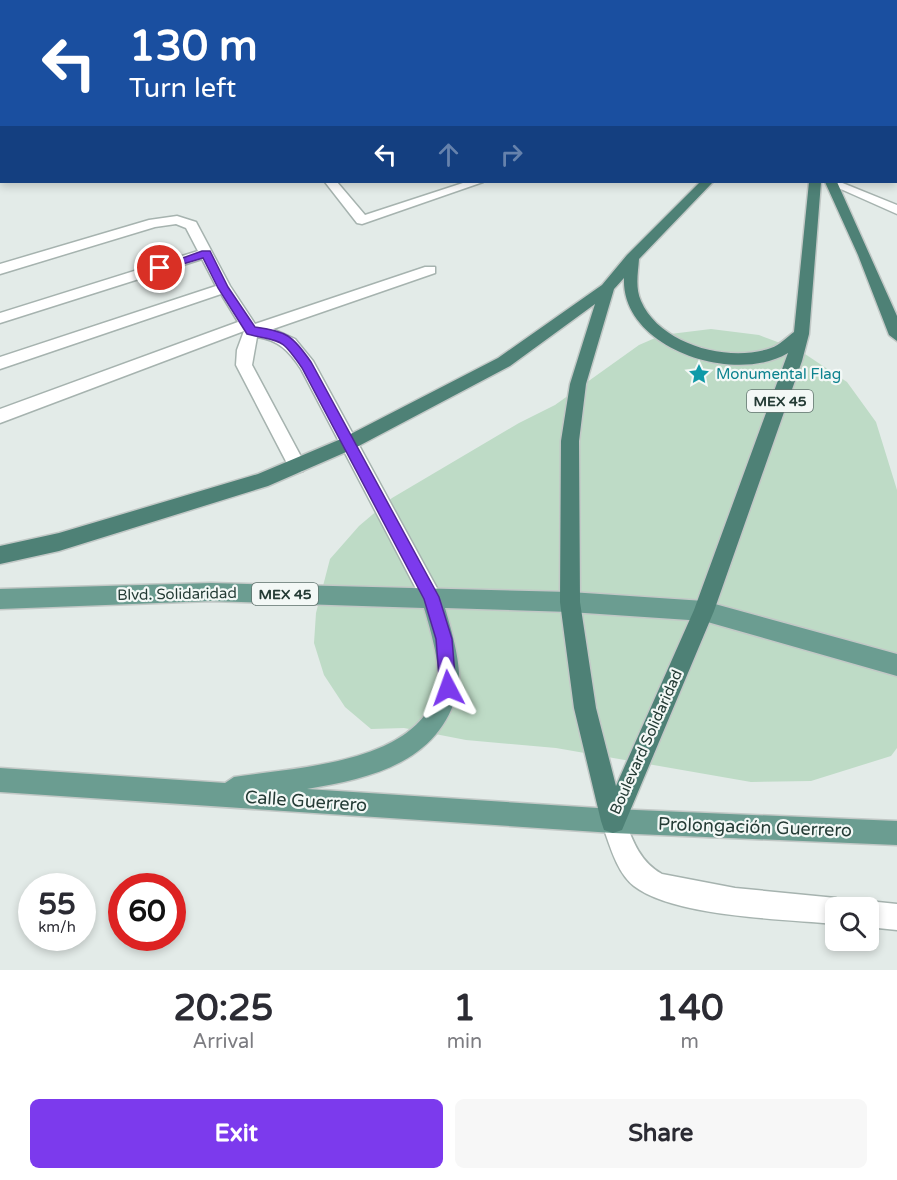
<!DOCTYPE html>
<meta charset="utf-8">
<style>
body{margin:0;font-family:"Varela Round",sans-serif;background:#f7f7f7;color:#2b2b33;height:100vh;display:flex;flex-direction:column;font-size:22px;white-space:nowrap}
*{box-sizing:border-box;margin:0}
p{font-size:20px;color:#7c7c81}
.icon{flex:none;width:33px;height:33px;fill:none;stroke:currentColor;stroke-width:2;stroke-linecap:round;stroke-linejoin:round}
.map{position:relative;height:970px;overflow:hidden}
.sheet{display:flex;flex-direction:column;background:#fff;flex:1}
.sheet>*{flex:none}
.banner{position:absolute;left:0px;top:0px;width:897px;height:183px;box-shadow:0 3px 9px #0003;background:#1a4fa0;color:#fff;overflow:hidden}
.fabs{position:absolute;left:825px;top:897px;display:grid;gap:12px}
.fabs a{display:grid;place-items:center;width:54px;height:54px;border-radius:9px;background:#fff;box-shadow:0 3px 9px #0003;font-size:30px}
.speed{position:absolute;left:18px;top:873px;display:flex;gap:12px;font-size:30px;font-weight:700;text-align:center}
.speed>*{display:grid;place-content:center;width:78px;height:78px;border-radius:50%;background:#fff;box-shadow:0 3px 9px #0003;line-height:1}
.speed small{font-size:15px;font-weight:400}
.speed .limit{border:9px solid #d22;background:#fff;color:#111}
.pin{position:absolute;display:grid;place-items:center;width:51px;height:51px;color:#fff;margin:-26px;border:3px solid #fff;border-radius:50%;box-shadow:0 2px 6px #0007}
.me{position:absolute;width:66px;margin:-33px;rotate:356deg;stroke-linejoin:round;filter:drop-shadow(0 0 4px #0008)}
.turn{display:flex;align-items:center;gap:21px;height:126px;padding:0 30px;font-size:27px}
.turn .icon{width:78px;height:78px;stroke-width:2.5}
.turn b{display:block;font-size:42px;line-height:51px}
.lanes{display:flex;align-items:center;height:57px;padding:0 30px;background:#0003;justify-content:center;gap:30px;direction:ltr}
.lanes .off{opacity:.35}
.eta{display:flex;justify-content:space-evenly;align-items:center;height:102px;text-align:center}
.eta b{font-size:36px;font-weight:800;line-height:42px}
.action{display:flex;gap:12px;margin-top:auto;padding:12px 30px}
.action a{flex:1;height:69px;border-radius:9px;background:#7c3aed;color:#fff;font-size:24px;font-weight:800;line-height:69px;text-align:center}
.action a+a{background:#f7f7f7;color:#2b2b33}
.map>svg:first-child{display:block}
.green{fill:#bedbc6}
.lines{fill:none;stroke-linecap:round;stroke-linejoin:round}
.service-casing{stroke:#a6b3af;stroke-width:3}
.minor-casing{stroke:#a6b3af;stroke-width:3}
.primary-casing{stroke:#c2c8c6;stroke-width:3}
.trunk-casing{stroke:#c2c8c6;stroke-width:3}
.service{fill:#fff;fill-rule:evenodd}
.minor{fill:#fff;fill-rule:evenodd}
.primary{fill:#6b9d91;fill-rule:evenodd}
.trunk{fill:#4e8176;fill-rule:evenodd}
.route{fill:#7c3aed;stroke:#51269a;stroke-width:1.5}
.labels{text-anchor:middle;stroke-width:4.5;stroke-linejoin:round;paint-order:stroke}
.shield{fill:#f3f8f6;stroke:#62746f;stroke-width:1.5}
.shield-label{font-size:14px;font-weight:bold;fill:#243b35}
.culture-label{font-size:15px;fill:#0d838f;stroke:#f3f8f6;text-anchor:start}
.street-label{font-size:15px;fill:#243b35;stroke:#f3f8f6}
.near-street-label{font-size:18px;fill:#243b35;stroke:#f3f8f6}
</style>
<div class="map">
<svg width="897" height="970" viewBox="0 0 897 970">
<rect width="100%" height="100%" fill="#e3ebe8"/>
<path class="green" d="M711,329L759,335L799,350L847,382L876,422L897,490V748L891,756L811,781L751,782L556,748L466,740L404,728L371,729L345,707L324,675L314,643L316,613L330,559L359,526L392,498L519,423L555,405L639,345L662,335Z"/>
<g class="lines">
<defs>
<path id="service" d="M816,0H828L829,2H818Z
M0,169H2V177H0Z
M325,182H337L365,215L466,182H483L362,224L357,223Z
M177,216L196,222L230,286L255,324L425,267H435V273L273,329L295,339L313,361L438,590L441,597L438,604L431,607L424,604L301,369C289,351 279,340 257,337L252,365L306,466L303,471L297,473L291,471L236,365L237,350L244,331L0,423V409L238,322L221,294L0,369V357L216,286L202,259L0,323V313L198,251L186,228L176,224L155,227L0,274V264L149,220Z
M613,809L622,812C631,836 638,861 662,874L735,888L836,898L845,902L847,908H836V924C784,919 674,917 634,886C616,872 609,842 601,821L604,812Z
M868,901L897,904V930L868,927V908H858Z"/>
<path id="minor" d="M40,0H56L39,2Z
M487,0H502L486,2Z
M612,0H622L623,2H614Z
M2,6V12L0,13V7Z
M0,108H2V114H0Z
M825,182H840L897,205V214Z"/>
<path id="primary" d="M211,583L570,592L704,601L897,654V676L704,621L570,612L445,608C451,628 463,669 458,689C441,762 372,778 307,789L613,809L897,821V845L613,833L0,792V768L225,783L234,777C296,767 419,764 437,689C442,668 430,628 424,608L211,601L0,609V589Z"/>
<path id="trunk" d="M878,0H888L877,2Z
M700,182H713L639,259C638,273 635,288 641,301C660,345 729,363 771,348C780,345 787,337 794,332L809,182H821L809,334L802,361L714,611L622,830L613,833L604,830L601,821L574,708L560,602L561,441L570,384L595,304L510,366L353,449L268,486L59,551L0,564V546L59,533L258,474L341,439L498,358L602,285L627,255ZM624,278C621,349 735,385 788,353L694,610L616,786L596,708L580,602L579,441L586,384L614,289Z
M825,182H837L897,316V341L889,335L858,255Z"/>
</defs>
<use href="#service" class="service-casing"/>
<use href="#minor" class="minor-casing"/>
<use href="#primary" class="primary-casing"/>
<use href="#trunk" class="trunk-casing"/>
<use href="#service" class="service"/>
<use href="#minor" class="minor"/>
<use href="#primary" class="primary"/>
<use href="#trunk" class="trunk"/>
</g>
<path class="route" d="M202,251H210L228,287L255,327C287,331 293,336 311,362L439,597L452,639L456,688L454,694L448,696L442,694L440,688L436,639L424,599L302,368C280,336 282,343 247,334L218,288L203,258L160,271L155,268Z"/>
<defs>
<symbol id="sight-bare" viewBox="-9 -9 18 18"><path d="M0-6L1.8-2.2L6-1.7L2.9 1.2L3.7 5.4L0 3.3L-3.7 5.4L-2.9 1.2L-6-1.7L-1.8-2.2Z" fill="#0f9aa8" stroke="#f3f8f6" stroke-width="2.5" paint-order="stroke"/></symbol>
</defs>
<g fill-rule="evenodd">
<use href="#sight-bare" x="684" y="359" width="30" height="30"/>
</g>
<g class="labels">
<g class="shield">
<rect x="747" y="390" width="66" height="22" rx="4.5"/>
<rect x="252" y="583" width="66" height="22" rx="4.5"/>
</g>
<g class="shield-label">
<text x="780" y="406">MEX 45</text>
<text x="285" y="599">MEX 45</text>
</g>
<g class="culture-label">
<text x="716" y="379">Monumental Flag</text>
</g>
<g class="street-label">
<text transform="translate(177 594) rotate(-1)" y="5">Blvd. Solidaridad</text>
<text transform="translate(646 742) rotate(-66)" y="5">Boulevard Solidaridad</text>
</g>
<g class="near-street-label">
<text transform="translate(306 801) rotate(4)" y="6">Calle Guerrero</text>
<text transform="translate(755 827) rotate(2)" y="6">Prolongación Guerrero</text>
</g>
</g>
</svg>
<div class="fabs">
<a><svg class="icon" aria-label="search" viewBox="0 0 24 24"><circle cx="10" cy="10" r="6"/><path d="M15 15l6 6"/></svg></a>
</div>
<div class="speed"><div>55<small>km/h</small></div><div class="limit">60</div></div>
<div class="pin" style="left:160px;top:268px;background:#d93025"><svg class="icon" aria-label="arrive" viewBox="0 0 24 24"><path d="M6 21V4h12l-3 4 3 4H6"/></svg></div>
<svg class="me" style="left:448px;top:688px" viewBox="-20 -20 40 40"><path d="M0-17L14 15 0 8-14 15z" fill="#7c3aed" stroke="#fff" stroke-width="4"/></svg>
<div class="banner">
<div class="turn"><svg class="icon" aria-label="left" viewBox="0 0 24 24"><path d="M17 20v-9H6M10 6l-5 5 5 5"/></svg><div><b>130 m</b>Turn left</div></div>
<div class="lanes"><svg class="icon" aria-label="left" viewBox="0 0 24 24"><path d="M17 20v-9H6M10 6l-5 5 5 5"/></svg><svg class="icon off" aria-label="ahead" viewBox="0 0 24 24"><path d="M12 20V5M6 11l6-6 6 6"/></svg><svg class="icon off" aria-label="right" viewBox="0 0 24 24"><path d="M7 20v-9h11M14 6l5 5-5 5"/></svg></div>
</div>
</div>
<section class="sheet">
<div class="eta">
<div><b>20:25</b><p>Arrival</p></div>
<div><b>1</b><p>min</p></div>
<div><b>140</b><p>m</p></div>
</div>
<div class="action"><a>Exit</a><a>Share</a></div>
</section>
